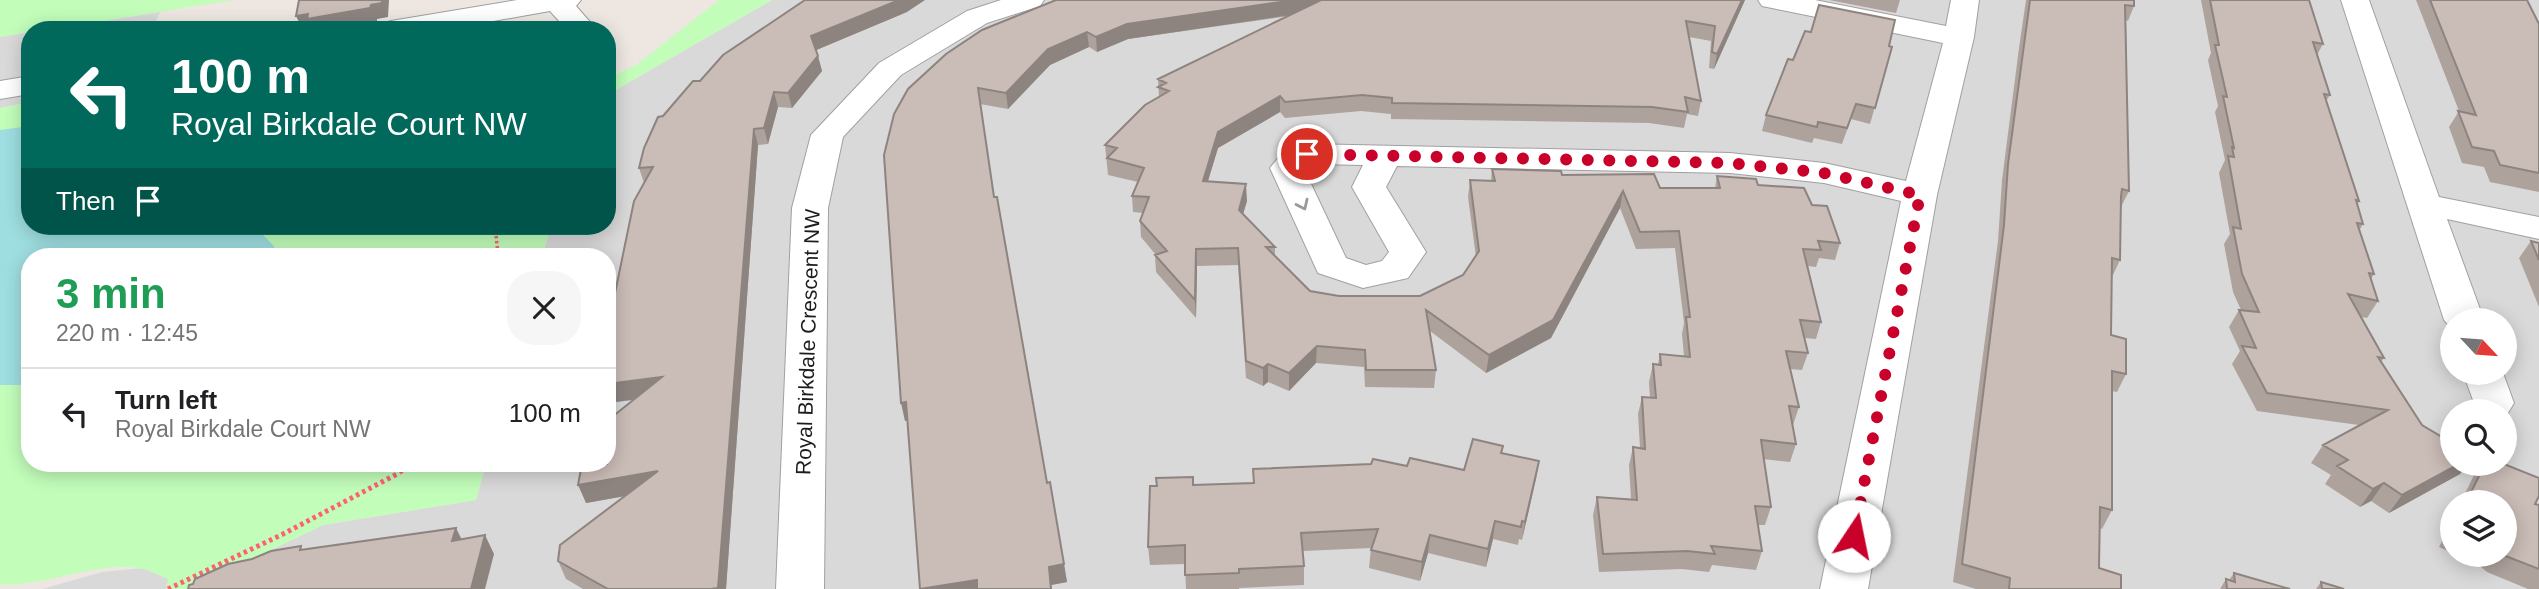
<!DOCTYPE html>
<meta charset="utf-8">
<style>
body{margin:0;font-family:Helvetica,sans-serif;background:#f6f6f6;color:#202124;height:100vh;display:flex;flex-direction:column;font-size:26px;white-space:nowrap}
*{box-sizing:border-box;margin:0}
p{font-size:23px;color:#757577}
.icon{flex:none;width:38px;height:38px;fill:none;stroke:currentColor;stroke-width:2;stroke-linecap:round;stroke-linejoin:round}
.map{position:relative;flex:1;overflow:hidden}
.drawer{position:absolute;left:21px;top:248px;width:595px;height:224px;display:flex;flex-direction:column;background:#fff;border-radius:28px;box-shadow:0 4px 18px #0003}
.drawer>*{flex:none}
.banner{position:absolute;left:21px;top:21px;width:595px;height:214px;border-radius:28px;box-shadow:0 4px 18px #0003;background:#00695c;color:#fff;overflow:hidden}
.needle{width:46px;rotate:116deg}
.fabs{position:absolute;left:2440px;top:308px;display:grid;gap:14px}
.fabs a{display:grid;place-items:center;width:77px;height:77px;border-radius:50%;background:#fff;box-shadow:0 4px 18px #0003;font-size:35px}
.pin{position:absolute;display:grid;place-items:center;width:60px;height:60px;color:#fff;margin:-30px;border:4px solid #fff;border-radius:50%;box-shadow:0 2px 7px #0007}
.me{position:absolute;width:77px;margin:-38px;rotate:11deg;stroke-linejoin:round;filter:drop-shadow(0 0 5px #0008)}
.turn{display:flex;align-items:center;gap:24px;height:147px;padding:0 35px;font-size:32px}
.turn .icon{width:91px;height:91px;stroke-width:2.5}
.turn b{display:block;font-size:49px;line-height:60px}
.then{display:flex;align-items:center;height:66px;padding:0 35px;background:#0003;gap:14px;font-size:26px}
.round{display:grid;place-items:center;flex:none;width:74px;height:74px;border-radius:28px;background:#f6f6f6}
.headline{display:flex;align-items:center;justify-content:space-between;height:119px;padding:0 35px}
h1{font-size:42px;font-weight:600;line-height:52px;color:#1e9e55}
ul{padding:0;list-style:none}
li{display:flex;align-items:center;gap:21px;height:91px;padding:0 35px;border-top:2px solid #e0e0e0}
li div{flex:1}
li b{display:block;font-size:26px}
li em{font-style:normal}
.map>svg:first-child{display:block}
.residential{fill:#dad9d9;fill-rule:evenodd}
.park{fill:#c2fdba}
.water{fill:#9edee0}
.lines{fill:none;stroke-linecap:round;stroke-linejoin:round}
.minor-casing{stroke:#a0a0a0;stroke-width:2}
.path-far1{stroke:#ff6172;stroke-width:3.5;stroke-dasharray:2.5 2.5;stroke-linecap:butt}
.path{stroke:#ff6172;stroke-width:5;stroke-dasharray:3.5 3.5;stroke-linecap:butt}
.minor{fill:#fff;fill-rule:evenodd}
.wall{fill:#aea29d}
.shaded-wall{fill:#8d8480}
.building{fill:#cabcb7;stroke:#8d8480;stroke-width:2}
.oneway{stroke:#999}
.route{stroke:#c8002a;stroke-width:12;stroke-dasharray:0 21.6}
.labels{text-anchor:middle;stroke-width:5;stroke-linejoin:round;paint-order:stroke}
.street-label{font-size:21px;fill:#1c1c1c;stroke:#fff}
</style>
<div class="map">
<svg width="2539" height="589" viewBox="0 0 2539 589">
<rect width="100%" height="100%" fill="#eee7e1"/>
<path class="residential" d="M772,0H2539V589H190L323,525L476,500L486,464H607V257H542L551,226H607V95ZM2452,320H2504V373H2452ZM2452,411H2504V464H2452ZM2452,502H2504V555H2452Z
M160,12L152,30H47Z
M30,32V102L0,108V37Z
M142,568L169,579L166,589H42L102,572Z"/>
<path class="park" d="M0,0H233L47,30H30V32L0,37Z
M719,0H772L607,95V79L636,65Z
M30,102V226H336L333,233L347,226H551L542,257H30V464H486L476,500L323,525L190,589H166L168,579C160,576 151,570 143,569C100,559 38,589 0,584V108Z"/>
<path class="water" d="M30,126V226H254L274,246L273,257H30V385H0V130Z"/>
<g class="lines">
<defs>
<path id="minor" d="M517,0H581L576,6L597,30H567L550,11L443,30H377L381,24L391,21Z
M1001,0H1044L1040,6L987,23L901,75L843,137L828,208L824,589H776L792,208L811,135L879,63L967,11Z
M1758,0H1815L1946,26L1951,0H1979L1974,37L1937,195L1868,589H1820L1901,201L1824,183L1730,173L1397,166L1386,187L1426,252L1408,278L1363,288L1318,273L1270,168C1279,155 1292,148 1307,144L1730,153L1824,163L1906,181L1943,43L1772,8L1762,6ZM1314,164L1363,165L1352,187L1389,252L1382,261L1366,265L1346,258L1305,171Z
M2341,0H2369L2439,197L2539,217V239L2447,219L2484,320H2452V329L2444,320Z
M30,76V94L0,99V81Z
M2463,373H2503L2514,403L2508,413L2477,411Z"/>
</defs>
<use href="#minor" class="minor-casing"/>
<path class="path-far1" d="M495,226L498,254"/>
<path class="path" d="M498,253V257
M168,589L283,534L399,473L409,464"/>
<use href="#minor" class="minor"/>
</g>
<path class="wall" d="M1056,0H1745L1714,69L1709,68L1711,41L1689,37L1701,101L1698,116L1687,114L1684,128L1649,123L1391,119V114L1361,111L1285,118L1280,112L1218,148L1208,181L1247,201L1243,214L1275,247V256L1310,291L1339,296H1420L1463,275L1476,257L1468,197L1470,180L1491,181L1492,169L1562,175L1660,188H1715L1717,176L1758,185L1812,205L1840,243L1835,260L1819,258L1816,267L1808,266L1821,322L1816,339L1804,338L1808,353L1802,370L1790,369L1799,407L1793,425H1792L1796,444L1790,462L1763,459L1771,507L1765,525H1758L1762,551L1756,570L1712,565L1709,572L1682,569L1599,572L1593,515L1597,497L1631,499L1629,465L1633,447L1640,448L1638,414L1642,397L1650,398L1649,382L1653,364H1658L1660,354L1684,356L1682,334L1684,323L1675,248L1636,249L1620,208L1551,338L1486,373L1430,331L1436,370L1434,388L1365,387L1364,367L1316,363L1289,391L1268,382L1263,386L1246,378L1238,265L1197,266L1196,318L1156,272L1155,255H1156L1141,237L1140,221L1143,213L1133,212L1132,196L1138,182L1108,175L1105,145L1159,97L1158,79L1289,16L1128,39L1097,52L1089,47L1050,65L1008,109L980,104L994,197L1047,483L1064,564L1067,582L1051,585L907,420L905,421L884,155Z
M1829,0H1900L1896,13Z
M2026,0H2134V6L2128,21L2126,20L2129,191L2121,207L2120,260L2112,277L2111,335L2126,374L2117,392L2112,391V510L2102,529L2100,528L2099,568L2121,589H1976L1953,582L1998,241L2002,180L2019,48Z
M2201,0H2309L2323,44L2317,55L2330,95L2326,101L2359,201L2357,205L2363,224L2359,231L2374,274L2371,279L2378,301L2367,318L2361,317L2384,358L2381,362L2422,425L2460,474L2389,513L2371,501L2360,507L2325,484L2331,475L2311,463L2323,445L2359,425L2257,411L2232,364L2240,351L2229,327L2239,310H2241L2233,292L2224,244L2230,234L2219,173L2225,160L2215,112L2218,106L2208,60L2211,53Z
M2416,0H2527L2539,24V192L2490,182L2484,167L2462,163L2449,127L2459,111Z
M907,12L816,50L822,71L792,108L778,107L768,144L758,145L726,589H583L566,579L558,561L625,496L586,503L634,400L607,403V332L644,183L639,168L663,116L700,81Z
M1889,46L1892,47L1870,124L1851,119L1842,144L1814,138L1812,143L1762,131L1766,115L1793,60Z
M2531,241L2539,243V307L2519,258Z
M1503,446L1502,453L1539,461L1522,540L1519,539L1518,545L1493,539L1486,567L1428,553L1420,581L1369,568L1371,548L1303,551L1304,566V585L1239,588V589H1186L1185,564L1150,565L1148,547L1193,485L1254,483L1253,469L1407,466L1464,470Z
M2483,464H2504L2535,504L2539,505V589H2528L2487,572L2480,566L2455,555H2504V502H2461L2474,475Z
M2452,522V553L2439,547Z
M2234,573L2290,589H2220L2226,579L2229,580Z
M2321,582L2344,589H2316Z"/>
<path class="shaded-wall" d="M382,0H389L388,17L377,19V22L335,30H303L296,16L371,5Z
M899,0H925L907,12L814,51L811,36Z
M1295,0H1331V9L1128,39L1097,52L1096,37L1127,24Z
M1742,0H1745L1714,69L1717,54Z
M1087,32L1089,47L1050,65L1008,109L1006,93L1048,49Z
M818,56L822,71L792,108L788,93Z
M774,92L778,107L768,144L764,128Z
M1280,96V112L1218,148L1203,197V181L1218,132Z
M754,129L758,145L726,589H711Z
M1246,184L1247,201L1239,227V210Z
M1623,191L1620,208L1551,338L1486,373L1489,355Z
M1196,249L1197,266L1196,318L1195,300Z
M1317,346L1316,363L1289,391V373Z
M1268,364V382L1263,386V368Z
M662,377L668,395L607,403V384Z
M906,402L910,420L905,421L901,403Z
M1539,461L1536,479L1522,540L1525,522Z
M2459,464H2468L2460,474L2389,513L2402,495Z
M658,471L665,489L586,503L578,485Z
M2384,483L2371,501L2360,507L2373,489Z
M1495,521L1493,539L1486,567L1488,549Z
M456,528L465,546L452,541Z
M485,535L494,554L485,589H471Z
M1430,535L1428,553L1420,581L1422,562Z
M1064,564L1067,582L1051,585L1052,589H1051L1049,567Z
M977,580L979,589H920Z"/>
<path class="building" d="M299,0H382V3L371,5L370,8L307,19L308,14L296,16Z
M805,0H899L811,36L818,56L788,93L774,92L764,128L754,129L718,588L711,589H608L558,561L560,545L658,471L578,485L582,464H607V421L662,377L607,384V332L634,201L653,167L639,168L644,148L658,117L663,116L693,81H700L723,55Z
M1056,0H1295L1127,24L1096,37L1087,32L1048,49L1006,93L978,88L994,197H997L1047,483L1050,482L1064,564L1049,567L1051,589H977V580L920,589L906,402L901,403L884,155L894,114L908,89L946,54L982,30Z
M1321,0H1742L1717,54L1712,52L1715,26L1686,21L1701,101L1685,97L1688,112L1652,107L1392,103V98L1362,95L1285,102L1280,96L1218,132L1203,181L1246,184L1239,210L1275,247H1266L1310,291L1339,296H1420L1463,275L1479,251L1470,180L1495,181L1492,169L1561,171L1562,175L1654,174L1660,188H1720L1717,176L1756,179L1758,185L1804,188L1812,205L1827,206L1840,243L1818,241L1821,250L1803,249L1821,322L1800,320L1808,353L1786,351L1799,407L1789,406L1796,444L1761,440L1771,507L1755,506L1762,551L1711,546L1715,554L1687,551L1603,554L1597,497L1637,500L1633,447L1645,449L1642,397L1656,398L1653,364L1661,365L1660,354L1690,357L1686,317H1690L1679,231L1640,232L1623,191L1553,320L1489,355L1426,310L1436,370H1366L1365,350L1317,346L1289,373L1268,364L1263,368L1246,361L1238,248L1196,249L1195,300L1155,255L1167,251L1140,221L1149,197L1132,196L1144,168L1107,158L1117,148L1105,145L1145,105L1169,91L1158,87L1166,83L1158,79Z
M2030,0H2134V6L2125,5L2129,191L2122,189L2121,196L2120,260L2112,258L2111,335L2126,339V374L2112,371V510L2100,507L2099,568L2121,575V589H2009L2010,578L1962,564L2004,225L2008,164Z
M2210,0H2309L2323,44L2313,42L2330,95L2324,94L2359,201L2356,200L2363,224L2357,223L2374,274L2369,273L2378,301L2348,294L2384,358L2378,357L2422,425L2452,443V464H2459L2402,495L2384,483L2373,489L2337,466L2348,460L2323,445L2388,410L2267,393L2242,346L2256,348L2239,310L2259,312L2242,274L2233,227L2241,229L2228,156L2234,157L2232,147L2234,148L2223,96L2227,97L2215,45H2219Z
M2430,0H2527L2539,24V173L2500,165L2494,151L2472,147L2458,111L2476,115Z
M1819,5L1895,20L1889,46L1892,47L1875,108L1856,104L1847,128L1818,122L1817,127L1766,115L1788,59L1793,60L1805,31L1811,32Z
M2531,241L2539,243V260Z
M1473,439L1503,446L1501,453L1539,461L1525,522L1522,521L1521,527L1495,521L1488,549L1430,535L1422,562L1371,550L1378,529L1301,533L1304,566L1239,569V573L1185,575V545L1148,547L1150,486H1157L1156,478L1193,477V485L1254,483L1253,469L1371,464L1373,459L1407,466L1410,458L1464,470Z
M2485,464H2504L2539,478V496L2535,504L2539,505V569L2503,555H2504V502H2466Z
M456,528L452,541L485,535L471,589H188L189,585L193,584L195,579L228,564L252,559L271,551L301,546L300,550Z
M2234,573L2290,589H2227L2226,579L2235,582Z
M2321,582L2344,589H2322Z"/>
<defs><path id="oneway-chevron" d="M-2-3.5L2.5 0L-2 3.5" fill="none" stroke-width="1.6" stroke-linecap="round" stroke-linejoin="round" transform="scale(1.75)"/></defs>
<use class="oneway" href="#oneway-chevron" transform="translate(1303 205) rotate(65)"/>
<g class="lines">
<path class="route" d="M1307,154L1730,163L1824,173L1920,195L1854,536"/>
</g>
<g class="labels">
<g class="street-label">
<text transform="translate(808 342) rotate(-88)" y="7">Royal Birkdale Crescent NW</text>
</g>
</g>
</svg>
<div class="fabs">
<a><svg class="needle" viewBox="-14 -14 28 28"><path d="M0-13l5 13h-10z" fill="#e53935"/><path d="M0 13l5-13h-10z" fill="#757577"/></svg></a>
<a><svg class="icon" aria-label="search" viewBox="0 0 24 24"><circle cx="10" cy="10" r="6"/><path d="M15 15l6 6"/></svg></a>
<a><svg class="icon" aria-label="layers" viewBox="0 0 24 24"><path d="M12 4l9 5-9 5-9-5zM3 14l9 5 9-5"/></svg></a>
</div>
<div class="pin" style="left:1307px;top:154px;background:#d93025"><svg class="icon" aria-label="arrive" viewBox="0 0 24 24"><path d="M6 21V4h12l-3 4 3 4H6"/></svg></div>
<svg class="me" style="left:1854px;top:536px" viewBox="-20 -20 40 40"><circle r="19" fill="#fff"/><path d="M0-13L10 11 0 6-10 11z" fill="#c8002a"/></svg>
<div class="banner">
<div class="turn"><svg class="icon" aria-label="left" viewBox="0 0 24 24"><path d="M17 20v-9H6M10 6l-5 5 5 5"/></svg><div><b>100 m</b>Royal Birkdale Court NW</div></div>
<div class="then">Then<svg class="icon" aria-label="arrive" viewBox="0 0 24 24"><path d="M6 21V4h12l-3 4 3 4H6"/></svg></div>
</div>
<section class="drawer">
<div class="headline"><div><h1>3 min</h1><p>220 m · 12:45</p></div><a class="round"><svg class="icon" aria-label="close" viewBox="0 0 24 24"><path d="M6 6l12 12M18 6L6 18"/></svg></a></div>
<ul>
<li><svg class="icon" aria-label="left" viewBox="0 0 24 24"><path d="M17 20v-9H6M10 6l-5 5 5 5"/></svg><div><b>Turn left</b><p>Royal Birkdale Court NW</p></div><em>100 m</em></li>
</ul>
</section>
</div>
